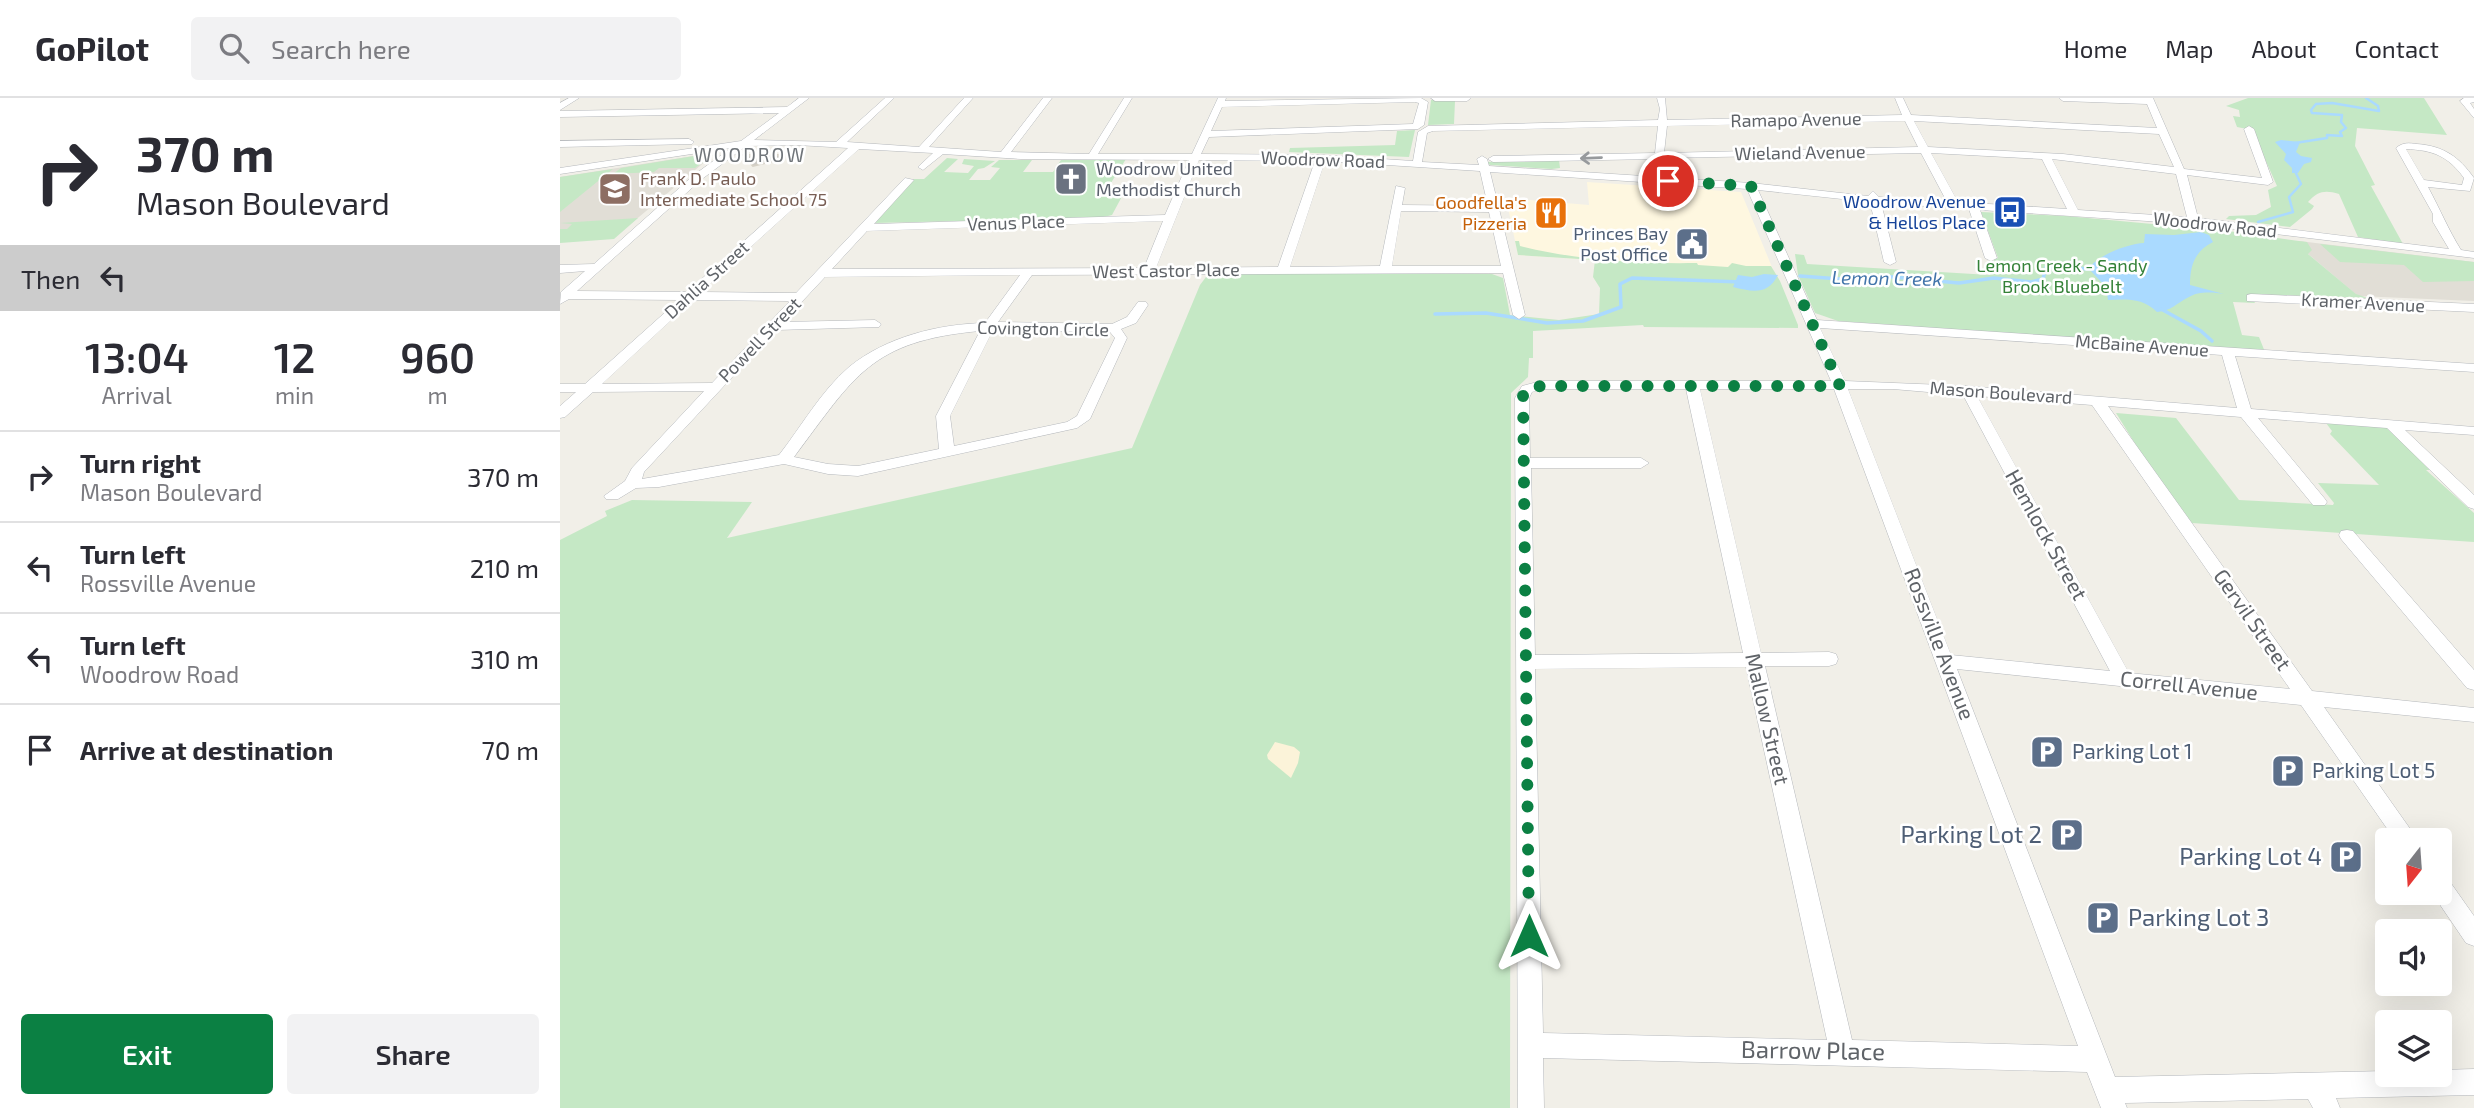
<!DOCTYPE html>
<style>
body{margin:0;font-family:"Exo 2",sans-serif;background:#f2f2f3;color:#2b2b33;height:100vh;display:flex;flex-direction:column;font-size:26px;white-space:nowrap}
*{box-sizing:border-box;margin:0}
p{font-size:23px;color:#7c7c81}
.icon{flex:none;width:38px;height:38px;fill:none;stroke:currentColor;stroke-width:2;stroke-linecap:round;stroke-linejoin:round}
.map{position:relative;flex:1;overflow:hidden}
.sheet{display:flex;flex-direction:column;background:#fff;width:560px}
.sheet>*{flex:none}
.banner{background:#fff;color:#2b2b33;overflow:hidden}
.needle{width:46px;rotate:197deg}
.fabs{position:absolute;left:1815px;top:730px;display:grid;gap:14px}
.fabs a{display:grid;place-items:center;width:77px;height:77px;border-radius:7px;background:#fff;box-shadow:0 7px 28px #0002;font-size:35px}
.pin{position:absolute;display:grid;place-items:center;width:60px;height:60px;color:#fff;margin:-30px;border:4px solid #fff;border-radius:50%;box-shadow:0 2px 7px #0007}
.me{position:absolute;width:77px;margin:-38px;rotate:0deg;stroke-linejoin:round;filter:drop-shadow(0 0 5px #0008)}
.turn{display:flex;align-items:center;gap:24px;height:147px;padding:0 21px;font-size:32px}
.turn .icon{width:91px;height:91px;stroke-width:2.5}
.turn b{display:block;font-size:49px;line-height:60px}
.then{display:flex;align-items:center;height:66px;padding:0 21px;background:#0003;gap:14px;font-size:26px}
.eta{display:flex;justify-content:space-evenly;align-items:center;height:119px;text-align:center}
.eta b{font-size:42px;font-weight:600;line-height:49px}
.cta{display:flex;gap:14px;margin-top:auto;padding:14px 21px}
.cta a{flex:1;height:80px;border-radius:7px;background:#0b8043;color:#fff;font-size:28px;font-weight:600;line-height:80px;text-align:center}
.cta a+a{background:#f2f2f3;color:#2b2b33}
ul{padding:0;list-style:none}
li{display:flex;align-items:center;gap:21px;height:91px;padding:0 21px;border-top:2px solid #e1e1e2}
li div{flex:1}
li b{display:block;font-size:26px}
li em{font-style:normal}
header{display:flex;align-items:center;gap:42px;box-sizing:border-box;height:98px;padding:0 35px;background:#fff;border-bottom:2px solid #e1e1e2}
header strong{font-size:33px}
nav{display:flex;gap:38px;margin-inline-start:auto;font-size:24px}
.search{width:490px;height:63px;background:#f2f2f3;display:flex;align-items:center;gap:18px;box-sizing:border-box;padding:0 24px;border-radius:7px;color:#7c7c81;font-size:26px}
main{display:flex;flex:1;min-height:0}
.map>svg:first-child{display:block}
.commercial{fill:#fef7e0}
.education{fill:#e1ded6}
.green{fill:#c5e8c5}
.sand{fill:#fbf3d9}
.water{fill:#aadaff}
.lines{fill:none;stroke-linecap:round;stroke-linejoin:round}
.stream-far1{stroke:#aadaff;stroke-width:2.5}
.stream{stroke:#aadaff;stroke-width:3.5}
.building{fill:#cccac5;stroke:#d6d1c6;stroke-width:2}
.minor-casing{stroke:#b5b8bc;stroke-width:1}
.minor{fill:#fff;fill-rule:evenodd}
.oneway{stroke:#979a9d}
.route{stroke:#0b8043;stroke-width:12;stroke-dasharray:0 21.6}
.labels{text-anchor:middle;stroke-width:5;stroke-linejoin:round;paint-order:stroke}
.far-street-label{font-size:18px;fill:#5f6368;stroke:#fff}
.far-worship-label{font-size:18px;fill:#5b616d;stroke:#fff;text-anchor:start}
.far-education-label{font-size:18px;fill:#785e54;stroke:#fff;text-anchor:start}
.far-transit-label{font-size:18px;fill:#164399;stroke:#fff;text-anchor:end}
.far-food-label{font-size:18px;fill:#c56008;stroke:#fff;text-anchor:end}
.far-service-label{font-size:18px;fill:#4e5e75;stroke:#fff;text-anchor:end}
.far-park-label{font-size:18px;fill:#348238;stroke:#fff}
.far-neighbourhood-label{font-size:19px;letter-spacing:2px;fill:#70757a;stroke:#fff}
.far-water-label{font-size:19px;font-style:italic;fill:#4174aa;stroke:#fff}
.street-label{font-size:21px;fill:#5f6368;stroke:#fff}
.service-label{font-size:21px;fill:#4e5e75;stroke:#fff;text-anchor:start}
.near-service-label{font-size:24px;fill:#4e5e75;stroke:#fff;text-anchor:end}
.near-street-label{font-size:24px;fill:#5f6368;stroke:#fff}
</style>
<header>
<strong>GoPilot</strong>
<div class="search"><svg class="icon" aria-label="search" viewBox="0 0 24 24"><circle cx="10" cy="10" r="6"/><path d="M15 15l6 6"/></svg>Search here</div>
<nav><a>Home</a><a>Map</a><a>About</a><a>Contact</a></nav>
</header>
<main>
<section class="sheet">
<div class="banner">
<div class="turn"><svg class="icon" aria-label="right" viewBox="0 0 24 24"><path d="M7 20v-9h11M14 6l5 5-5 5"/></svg><div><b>370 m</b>Mason Boulevard</div></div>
<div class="then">Then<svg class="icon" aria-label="left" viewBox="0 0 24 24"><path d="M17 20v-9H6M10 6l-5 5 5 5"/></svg></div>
</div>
<div class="eta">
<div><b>13:04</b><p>Arrival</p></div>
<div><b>12</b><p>min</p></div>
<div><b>960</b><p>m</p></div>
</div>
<ul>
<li><svg class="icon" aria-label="right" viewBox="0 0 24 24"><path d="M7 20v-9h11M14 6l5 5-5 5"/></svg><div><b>Turn right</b><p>Mason Boulevard</p></div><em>370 m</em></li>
<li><svg class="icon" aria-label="left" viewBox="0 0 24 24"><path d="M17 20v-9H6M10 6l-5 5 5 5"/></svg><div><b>Turn left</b><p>Rossville Avenue</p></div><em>210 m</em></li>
<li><svg class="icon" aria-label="left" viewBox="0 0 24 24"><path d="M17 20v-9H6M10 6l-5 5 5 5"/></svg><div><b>Turn left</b><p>Woodrow Road</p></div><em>310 m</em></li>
<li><svg class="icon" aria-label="arrive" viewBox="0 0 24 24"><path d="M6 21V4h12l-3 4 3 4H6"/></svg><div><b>Arrive at destination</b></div><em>70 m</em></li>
</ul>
<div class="cta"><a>Exit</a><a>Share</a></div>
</section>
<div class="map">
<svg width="1914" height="1010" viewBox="0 0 1914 1010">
<rect width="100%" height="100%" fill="#f1efe8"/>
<path class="commercial" d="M1027,84L1181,94L1214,174L958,157L946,100L1029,107Z"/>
<path class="education" d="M146,56L153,57L73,124L0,132V79Z
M1739,143L1914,164V203L1798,198L1734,144Z"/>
<path class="green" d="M1688,0H1864L1887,37L1797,30L1795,48L1815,87L1811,88L1843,146L1798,139L1779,96C1765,92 1758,93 1748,104L1754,108L1752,111L1730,129L1666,121L1669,118L1696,117L1711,109L1708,92L1717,88L1692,32L1677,29L1673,18L1680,19L1679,12L1666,8Z
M871,2L895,3L894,26L868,27Z
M855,32L849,59L729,54L730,50L835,47L837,33Z
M146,56L153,57L135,70H99L94,74L53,76L61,70Z
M387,60L398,61L384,74L408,75L414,68L402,66L404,61L435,63L424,70L418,71L409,82H430L440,70L431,69L439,62H472L463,74H493L501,62L566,61L544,96L547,99H553L566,91L552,117L540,120L313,125L354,81H364Z
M999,62L1000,70L992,71L930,67L926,64Z
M53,71L0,114V79Z
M1421,114L1506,118L1668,133L1739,143L1747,144L1752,152L1748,156L1796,196L1808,200L1690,196L1695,205L1673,204L1682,237L1699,239L1705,254L1278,223L1255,215L1238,177L1235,156L1244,157L1247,166L1430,177L1435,169L1434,161L1438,160Z
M78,120L54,141L0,145V131H7L12,126L0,125Z
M955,143H959L960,148C1016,162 1077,166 1137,165L1138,167L1168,169L1172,165L1186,168H1211L1220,183L1238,227V230L1084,229L1083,227L973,233V260H969L968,279L951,295L950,1010H0V442L47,418L45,413L72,402L192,404L167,440L572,350L640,187L646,179L661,174L932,176L943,180L950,217L999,222L1039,216L1040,190L1033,179L1035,162L958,157Z
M1760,146L1914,164V183L1863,184L1844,167L1780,164Z
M1556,315L1616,320L1679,402L1773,407L1774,405L1758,385L1819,387L1770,336L1772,333L1766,325L1826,329L1872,372H1866L1914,415V444L1632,425L1584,360Z"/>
<path class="sand" d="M715,644L734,649L740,654L738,665L731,680L708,661L707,657Z"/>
<path class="water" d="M1721,42L1740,44L1736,54L1741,58L1752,60L1751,64L1744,66L1738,75H1732V70L1724,62L1726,56L1715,44Z
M1641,134L1649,137L1653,144C1635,153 1630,167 1630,187L1664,196C1654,194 1638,193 1629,199C1617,205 1611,213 1597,214C1583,200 1567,201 1548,202L1546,189L1529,171C1535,158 1570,145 1584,145L1585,136L1614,137Z
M1204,176L1218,177C1208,197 1193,194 1173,189L1178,177L1192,179Z"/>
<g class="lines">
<path class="stream-far1" d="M1735,45L1767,40V37L1782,38L1780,34L1786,30L1781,24L1782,17L1752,15L1751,12L1756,6L1772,5L1819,13L1818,8L1806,0
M1698,124L1733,114L1729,99L1741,86L1734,71"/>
<path class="stream" d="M1240,178L1294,182L1311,177L1399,185L1434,180L1471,184L1483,181L1486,169L1532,171
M1601,211L1641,233L1652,243
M875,216L926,215L987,225L1023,223L1061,209L1060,186L1072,180L1181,184"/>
</g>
<path class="building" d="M183,57H222V61L193,68Z"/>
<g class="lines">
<defs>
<path id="minor" d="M9,0H19L0,12V5Z
M239,0H249L194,42L276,44L325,0H334L287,44L359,49L404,0H413L369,49L441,54L483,0H492L451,54L529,56L564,0H572L538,56H632L658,0H666L665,3L861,0L868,4L864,27L858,31L649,39L641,56L761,57L853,63L858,34L868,28L1098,22L1100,11L1097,0H1105L1107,22L1342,17L1335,0H1343L1351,17L1597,30L1587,6L1503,3L1499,0H1593L1624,71L1702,80L1684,31L1689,28L1694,31L1713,84L1708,87L1627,77L1638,120L1889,151L1873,124V116L1836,50C1843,44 1849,45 1857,46C1884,48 1899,59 1914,80L1910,93L1868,89C1880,111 1888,131 1901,152L1914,154V160L1633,126L1420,112L1437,160L1431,163L1425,160L1409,111L1321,105L1336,164L1330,167L1324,164L1310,104L1198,92L1257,222L1914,266V274L1675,258L1691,311L1914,329V337L1845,332L1914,397V411L1908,409L1827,330L1698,320L1765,401L1767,404L1765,407H1753L1681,319L1548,308L1752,593L1914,610V624L1764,609L1858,742H1835L1741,607L1397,571L1555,979L1827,973V976H1880V972L1914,971V997L1776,1000L1780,1010H1753L1748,1001L1565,1005L1567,1010H1541L1527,974L983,960L984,1010H958L955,300L962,288L981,283H1271L1187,91L930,74L965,217L959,221L953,217L943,175L472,177L438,224L552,226L567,219L578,204H586L588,207L576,225L561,231L567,240L530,321L517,330L298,378L268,376L224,366L99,389L76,390L58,401H46L44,398L65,383L72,370L144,293L33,294L5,319L0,320V308L16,294H0V286H25L119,202L9,201L0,206L1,194L25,173L0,175V167L34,166L134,77L171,50L0,76V70L181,43L219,15L0,19V13L227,9ZM855,4L859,5L853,26L651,33L662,9ZM1345,23L1358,49L1104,55L1107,28ZM1354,23L1599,36L1614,69L1503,56L1368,49ZM1098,28L1095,55L933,58L928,61L933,64L1094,61L1093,68L1098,71L1103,68L1104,60L1361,55L1387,104L1319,99L1313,93L1308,98L1191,85L929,68L927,61L922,58L917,61L919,67L862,64L867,35L873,33ZM237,47L288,50L127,194L17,193L142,81L186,48ZM299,51L373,55L358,69L363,72L383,56L461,61L629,62L605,117L314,126L354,82L345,80L236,195L141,194ZM1846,51C1873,52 1888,58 1904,80L1902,87L1864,82ZM1371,55L1482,61L1507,111L1398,104ZM1492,61L1616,76L1627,119L1518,112ZM639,62L755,63L718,169L596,170ZM765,63L920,73L928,108L842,107L845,90L836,88L820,168L730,169ZM841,113L929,114L941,168H832ZM603,123L584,170L272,171L307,133ZM460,177L425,225C378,226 326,239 289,269C261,293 241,329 219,357L82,381L84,374L216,232L319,229L321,226L315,222L223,224L265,179ZM133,202L230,203L152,285L42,286ZM1260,230L1662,257L1677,310L1407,288L1285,283ZM433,232L550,234L555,240L517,318L507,324L394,348L390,318ZM420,233L376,318L379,351L298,368L268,366L234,359C295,278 310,243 420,233ZM982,291H1126L1183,555L975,557L971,370H1081L1089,365L1081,360H970L969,300L972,294ZM1140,291H1274L1518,948L1292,942L1205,568H1269L1276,566L1278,561L1276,556L1269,554L1201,555ZM1288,291H1333L1403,297L1550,573L1391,557ZM1417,298L1532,307L1730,591L1569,575ZM1186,569L1267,942L983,935L975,571Z
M871,0H911L907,3H875Z
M1904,0H1914V4L1910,5L1914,11V20L1900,3Z
M129,41L134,44L132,46L0,49V43Z
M1691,196L1914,206V214L1687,203V197Z
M1787,432L1793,433L1914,572V592L1907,590L1781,441L1779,437L1781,433Z
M1880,778L1888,781L1914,818V848L1906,845L1872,795L1880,794Z"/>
</defs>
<use href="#minor" class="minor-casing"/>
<use href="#minor" class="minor"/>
</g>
<defs><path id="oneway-shaft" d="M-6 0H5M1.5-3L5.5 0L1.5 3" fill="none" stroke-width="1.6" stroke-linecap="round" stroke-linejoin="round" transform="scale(1.75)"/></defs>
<use class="oneway" href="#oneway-shaft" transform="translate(1031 60) rotate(178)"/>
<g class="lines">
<path class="route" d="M969,838L963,295L967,291L981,288H1280L1191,88L1108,83"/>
</g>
<defs>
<symbol id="church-square" viewBox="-11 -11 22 22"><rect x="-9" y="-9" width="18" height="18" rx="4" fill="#6b7280" stroke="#fff"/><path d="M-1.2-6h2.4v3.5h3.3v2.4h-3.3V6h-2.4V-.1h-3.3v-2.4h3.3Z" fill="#fff"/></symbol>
<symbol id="school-square" viewBox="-11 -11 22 22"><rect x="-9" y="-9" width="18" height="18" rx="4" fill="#8d6e63" stroke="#fff"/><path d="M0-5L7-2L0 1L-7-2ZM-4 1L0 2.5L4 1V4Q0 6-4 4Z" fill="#fff"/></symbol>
<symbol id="bus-square" viewBox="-11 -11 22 22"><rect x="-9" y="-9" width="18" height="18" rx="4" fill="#1a4fb4" stroke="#fff"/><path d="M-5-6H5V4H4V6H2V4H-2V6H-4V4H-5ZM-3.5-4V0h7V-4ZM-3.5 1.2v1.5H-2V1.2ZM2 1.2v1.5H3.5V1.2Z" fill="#fff"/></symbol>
<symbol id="restaurant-square" viewBox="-11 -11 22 22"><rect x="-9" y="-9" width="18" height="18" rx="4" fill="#e8710a" stroke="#fff"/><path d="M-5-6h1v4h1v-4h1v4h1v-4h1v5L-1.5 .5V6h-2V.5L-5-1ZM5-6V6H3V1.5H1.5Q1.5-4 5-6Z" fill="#fff"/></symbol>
<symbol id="civic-square" viewBox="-11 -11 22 22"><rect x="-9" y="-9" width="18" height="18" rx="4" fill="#5c6f8a" stroke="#fff"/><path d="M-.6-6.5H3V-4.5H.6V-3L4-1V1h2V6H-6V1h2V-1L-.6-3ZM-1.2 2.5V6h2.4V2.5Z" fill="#fff"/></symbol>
<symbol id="parking-square" viewBox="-11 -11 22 22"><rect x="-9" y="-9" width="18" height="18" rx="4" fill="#5c6f8a" stroke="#fff"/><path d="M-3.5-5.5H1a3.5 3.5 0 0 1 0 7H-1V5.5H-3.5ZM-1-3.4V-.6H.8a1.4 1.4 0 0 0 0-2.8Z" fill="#fff"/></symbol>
</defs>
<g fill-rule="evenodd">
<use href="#church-square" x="492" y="62" width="38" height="38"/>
<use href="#school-square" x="36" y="72" width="38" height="38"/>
<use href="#bus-square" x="1431" y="95" width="38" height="38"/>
<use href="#restaurant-square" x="972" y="96" width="38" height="38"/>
<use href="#civic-square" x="1113" y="127" width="38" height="38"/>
<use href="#parking-square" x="1468" y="635" width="38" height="38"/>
<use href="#parking-square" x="1709" y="654" width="38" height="38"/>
<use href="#parking-square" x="1488" y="718" width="38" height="38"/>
<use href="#parking-square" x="1767" y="740" width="38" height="38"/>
<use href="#parking-square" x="1524" y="801" width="38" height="38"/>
</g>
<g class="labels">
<g class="far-street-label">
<text transform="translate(1236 22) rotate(-1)" y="6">Ramapo Avenue</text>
<text transform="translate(1240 55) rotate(-1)" y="6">Wieland Avenue</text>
<text transform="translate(763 62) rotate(2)" y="6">Woodrow Road</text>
<text transform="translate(456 125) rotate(-2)" y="6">Venus Place</text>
<text transform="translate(1655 127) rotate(6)" y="6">Woodrow Road</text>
<text transform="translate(606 173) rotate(-1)" y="6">West Castor Place</text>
<text transform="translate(147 182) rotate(-42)" y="6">Dahlia Street</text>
<text transform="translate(1803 205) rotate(3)" y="6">Kramer Avenue</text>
<text transform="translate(483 231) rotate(1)" y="6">Covington Circle</text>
<text transform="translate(200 242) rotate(-46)" y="6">Powell Street</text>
<text transform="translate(1582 248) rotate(4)" y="6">McBaine Avenue</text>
<text transform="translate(1441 295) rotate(4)" y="6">Mason Boulevard</text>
</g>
<g class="far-worship-label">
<text x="536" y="77">Woodrow United<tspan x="536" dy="21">Methodist Church</tspan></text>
</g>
<g class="far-education-label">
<text x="80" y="87">Frank D. Paulo<tspan x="80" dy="21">Intermediate School 75</tspan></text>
</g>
<g class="far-transit-label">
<text x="1426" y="110">Woodrow Avenue<tspan x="1426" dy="21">&amp; Hellos Place</tspan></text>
</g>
<g class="far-food-label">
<text x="967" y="111">Goodfella's<tspan x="967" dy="21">Pizzeria</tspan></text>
</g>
<g class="far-service-label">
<text x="1108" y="142">Princes Bay<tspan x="1108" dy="21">Post Office</tspan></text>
</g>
<g class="far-park-label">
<text x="1502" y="174">Lemon Creek - Sandy<tspan x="1502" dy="21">Brook Bluebelt</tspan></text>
</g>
<g class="far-neighbourhood-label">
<text x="190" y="64">WOODROW</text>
</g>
<g class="far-water-label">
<text transform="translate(1327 180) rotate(1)" y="7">Lemon Creek</text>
</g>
<g class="street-label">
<text transform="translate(1486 437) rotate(61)" y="7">Hemlock Street</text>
<text transform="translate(1692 522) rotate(55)" y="7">Gervil Street</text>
<text transform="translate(1379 546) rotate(69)" y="7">Rossville Avenue</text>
<text transform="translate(1629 588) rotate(6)" y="7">Correll Avenue</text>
<text transform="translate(1207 621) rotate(77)" y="7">Mallow Street</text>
</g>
<g class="service-label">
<text x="1512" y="661">Parking Lot 1</text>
<text x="1752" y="680">Parking Lot 5</text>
</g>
<g class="near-service-label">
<text x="1482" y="745">Parking Lot 2</text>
<text x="1762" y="767">Parking Lot 4</text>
<text x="1568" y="828" text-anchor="start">Parking Lot 3</text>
</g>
<g class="near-street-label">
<text transform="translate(1253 953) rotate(1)" y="8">Barrow Place</text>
</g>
</g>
</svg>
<div class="fabs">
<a><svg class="needle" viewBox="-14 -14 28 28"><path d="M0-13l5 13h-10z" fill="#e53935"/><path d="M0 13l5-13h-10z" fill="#7c7c81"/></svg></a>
<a><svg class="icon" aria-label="sound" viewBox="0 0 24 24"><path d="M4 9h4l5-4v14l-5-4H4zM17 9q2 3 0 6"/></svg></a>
<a><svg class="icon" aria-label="layers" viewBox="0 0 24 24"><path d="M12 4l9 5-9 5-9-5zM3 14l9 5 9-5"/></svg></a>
</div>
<div class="pin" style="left:1108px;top:83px;background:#d93025"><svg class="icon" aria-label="arrive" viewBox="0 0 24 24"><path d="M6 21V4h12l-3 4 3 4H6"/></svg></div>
<svg class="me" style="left:969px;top:838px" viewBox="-20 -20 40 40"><path d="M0-17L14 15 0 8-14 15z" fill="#0b8043" stroke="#fff" stroke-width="4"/></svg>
</div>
</main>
